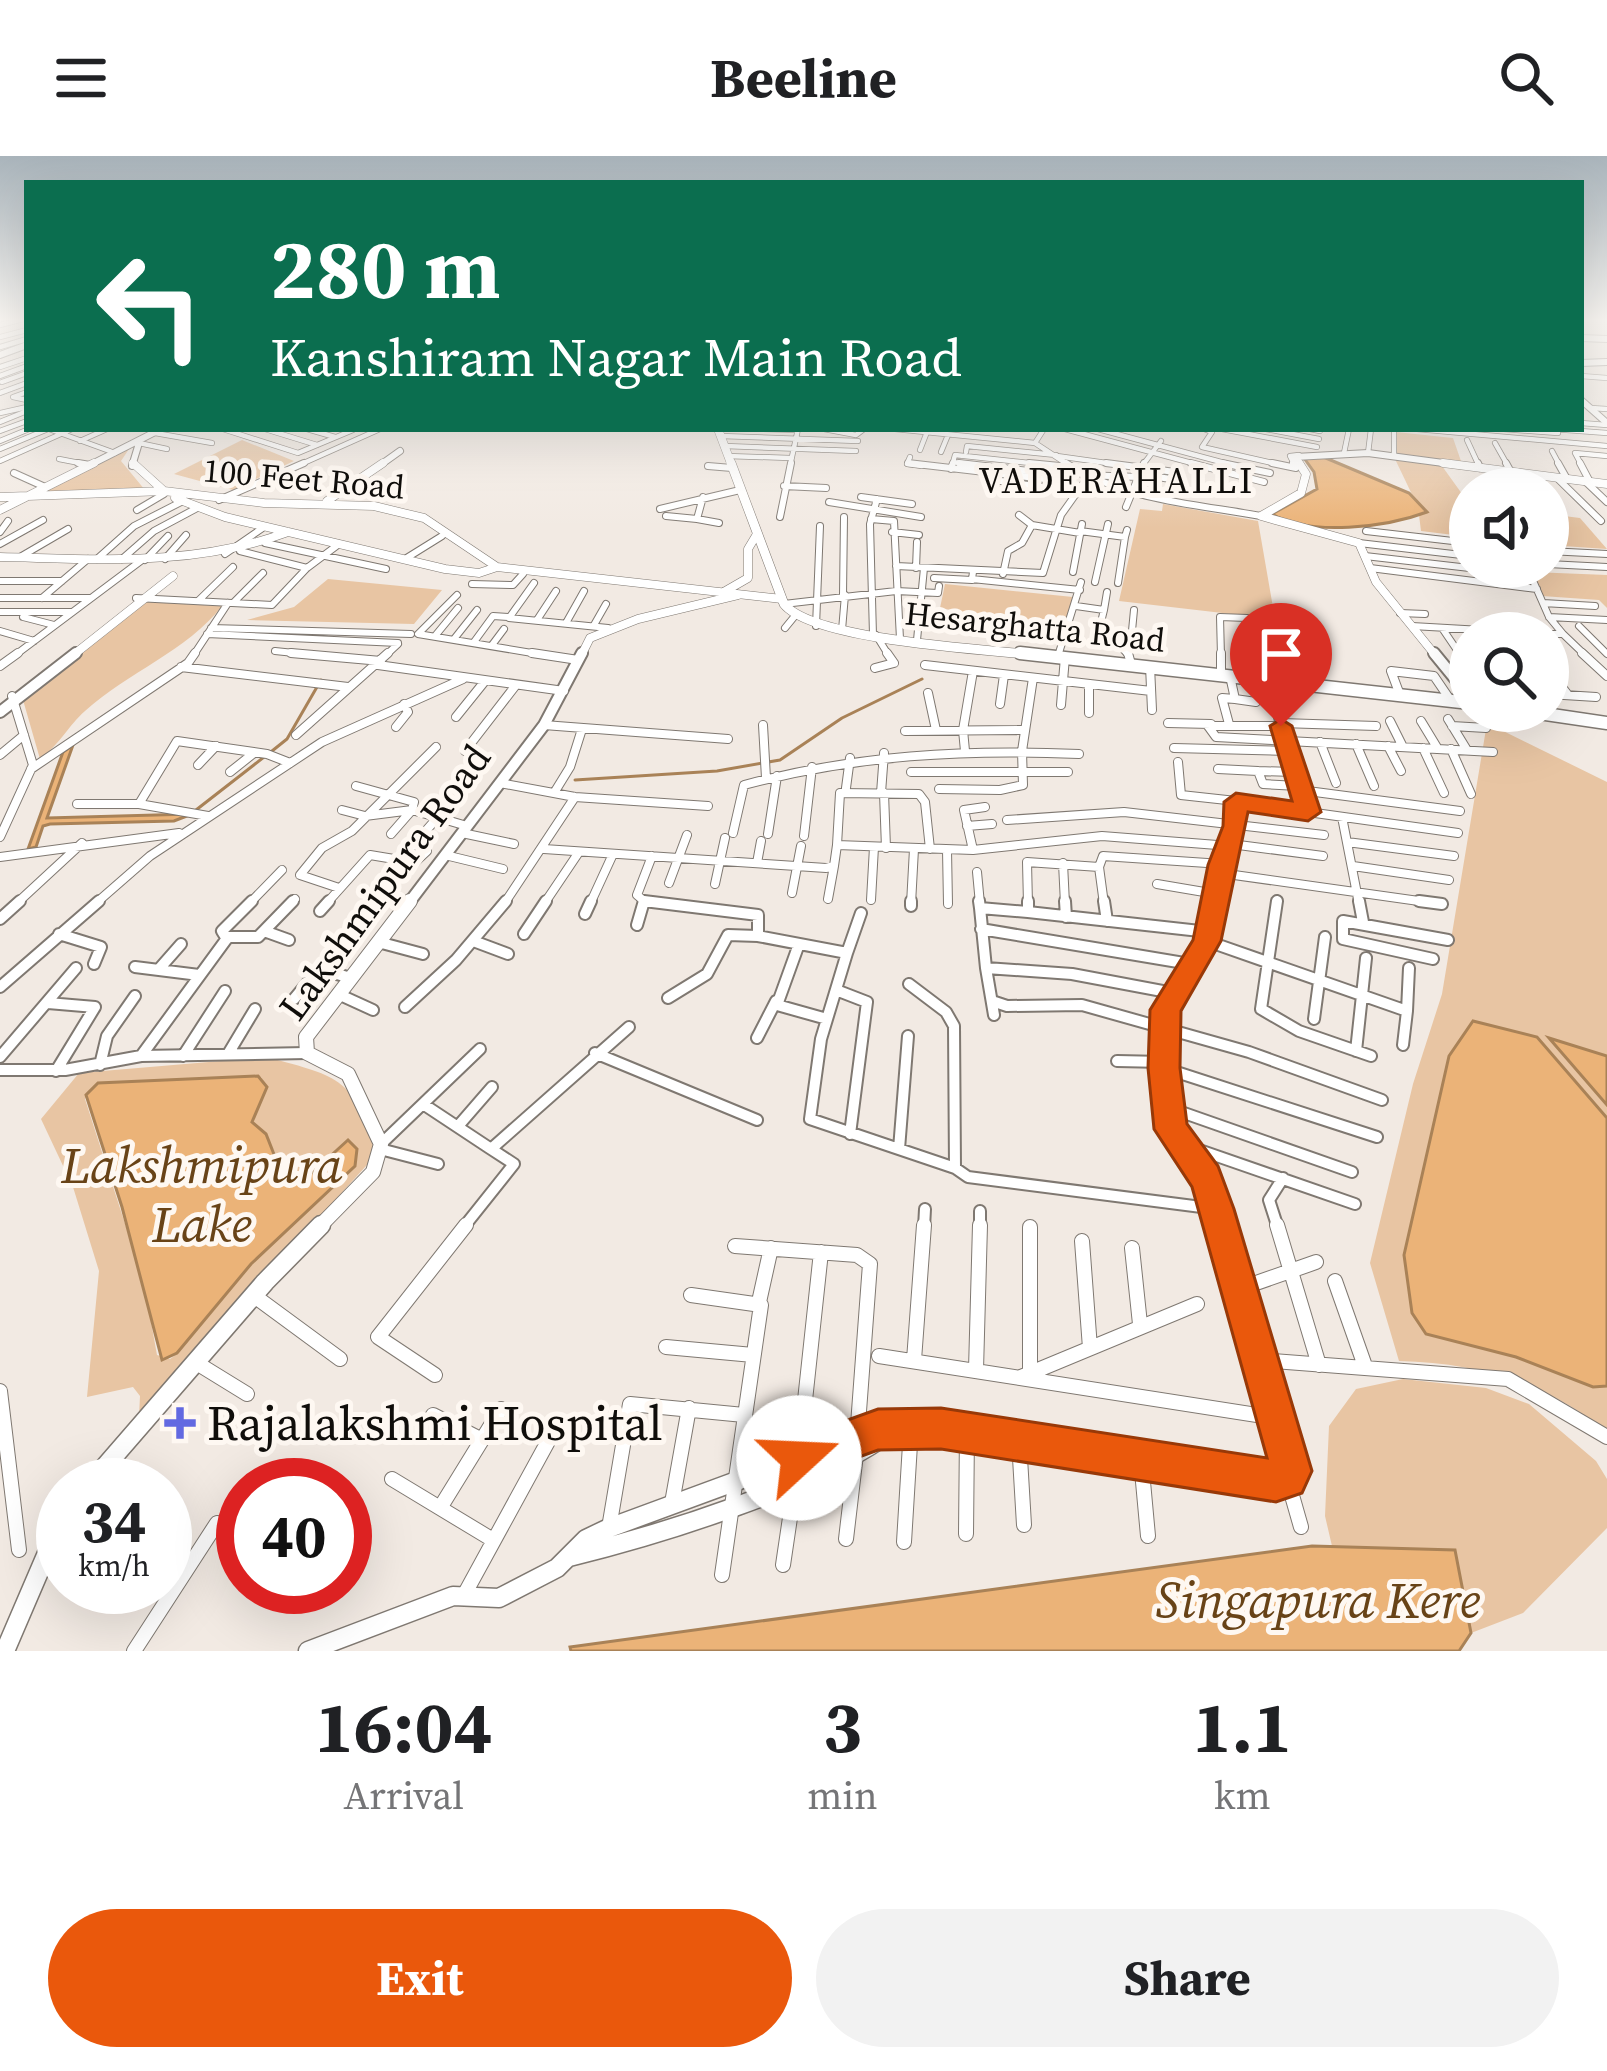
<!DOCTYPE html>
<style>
body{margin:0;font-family:"Source Serif 4",serif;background:#f2f2f2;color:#202124;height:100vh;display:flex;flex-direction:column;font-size:45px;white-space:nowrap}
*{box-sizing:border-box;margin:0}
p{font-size:39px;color:#757577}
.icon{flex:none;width:66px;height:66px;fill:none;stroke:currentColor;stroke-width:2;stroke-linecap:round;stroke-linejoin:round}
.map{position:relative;height:1495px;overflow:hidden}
.panel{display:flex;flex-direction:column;background:#fff;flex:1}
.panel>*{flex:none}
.hud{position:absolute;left:24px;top:24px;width:1560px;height:252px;border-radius:0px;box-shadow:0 12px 48px #0002;background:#0b6e4f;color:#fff;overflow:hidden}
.tools{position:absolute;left:1449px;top:312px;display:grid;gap:24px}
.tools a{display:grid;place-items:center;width:120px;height:120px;border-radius:50%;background:#fff;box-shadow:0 12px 48px #0002;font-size:60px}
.speed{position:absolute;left:36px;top:1302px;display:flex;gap:24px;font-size:60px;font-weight:700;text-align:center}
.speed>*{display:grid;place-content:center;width:156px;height:156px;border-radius:50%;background:#fff;box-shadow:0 12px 48px #0002;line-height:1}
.speed small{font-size:30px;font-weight:400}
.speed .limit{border:18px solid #d22;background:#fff;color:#111}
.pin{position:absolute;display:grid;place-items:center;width:102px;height:102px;color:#fff;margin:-123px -51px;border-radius:50% 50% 50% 0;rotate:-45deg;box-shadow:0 0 12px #0007}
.pin .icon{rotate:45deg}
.me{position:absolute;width:132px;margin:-66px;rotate:70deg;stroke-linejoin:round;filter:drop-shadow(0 0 9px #0008)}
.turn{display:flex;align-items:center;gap:42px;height:252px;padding:0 48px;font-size:54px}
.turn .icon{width:156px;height:156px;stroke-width:2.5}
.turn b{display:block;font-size:84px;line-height:102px}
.eta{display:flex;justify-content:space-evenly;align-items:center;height:204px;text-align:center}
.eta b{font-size:72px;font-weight:700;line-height:84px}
.cta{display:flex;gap:24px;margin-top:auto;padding:24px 48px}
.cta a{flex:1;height:138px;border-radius:72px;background:#ea580c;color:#fff;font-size:48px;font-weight:700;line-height:138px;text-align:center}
.cta a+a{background:#f2f2f2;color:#202124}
header{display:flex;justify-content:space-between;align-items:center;height:156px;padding:0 48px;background:#fff;font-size:54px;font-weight:700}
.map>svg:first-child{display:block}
.green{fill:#e8c5a3;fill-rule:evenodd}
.water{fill:#ebb378;stroke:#a98257;stroke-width:3}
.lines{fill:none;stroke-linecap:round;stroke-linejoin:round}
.stream{stroke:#a98257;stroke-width:3}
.street-far4-casing{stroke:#7f7871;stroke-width:6}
.street-far3-casing{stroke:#7f7871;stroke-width:8}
.street-far2-casing{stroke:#7f7871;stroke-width:10}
.street-far1-casing{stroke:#7f7871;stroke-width:14}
.street-casing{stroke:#7f7871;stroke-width:16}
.secondary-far4-casing{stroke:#7f7871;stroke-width:8}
.secondary-far3-casing{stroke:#7f7871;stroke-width:9}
.secondary-far2-casing{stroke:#7f7871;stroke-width:14}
.secondary-far1-casing{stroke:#7f7871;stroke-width:16}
.secondary-casing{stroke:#7f7871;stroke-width:21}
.primary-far2-casing{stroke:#7f7871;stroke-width:9}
.primary-far1-casing{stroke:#7f7871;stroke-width:10}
.primary-casing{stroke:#7f7871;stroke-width:15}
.street-far4{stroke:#fff;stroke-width:4.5}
.street-far3{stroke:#fff;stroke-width:6}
.street-far2{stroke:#fff;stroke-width:8}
.street-far1{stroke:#fff;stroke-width:10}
.street{stroke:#fff;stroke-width:14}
.secondary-far4{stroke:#fff;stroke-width:6}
.secondary-far3{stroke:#fff;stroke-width:8}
.secondary-far2{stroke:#fff;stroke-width:10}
.secondary-far1{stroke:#fff;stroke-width:14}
.secondary{stroke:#fff;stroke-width:18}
.primary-far2{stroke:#fff;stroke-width:8}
.primary-far1{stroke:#fff;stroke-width:9}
.primary{stroke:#fff;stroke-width:12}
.route{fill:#ea580c;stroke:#983908;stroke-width:3}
.poi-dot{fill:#6269e1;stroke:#fef8f2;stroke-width:4.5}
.labels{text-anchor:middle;stroke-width:10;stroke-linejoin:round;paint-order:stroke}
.far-street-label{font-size:33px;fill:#100e0b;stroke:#fef8f2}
.far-neighbourhood-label{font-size:36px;letter-spacing:3px;fill:#100e0b;stroke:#fef8f2}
.street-label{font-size:39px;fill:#100e0b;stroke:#fef8f2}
.near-poi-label{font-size:48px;fill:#100e0b;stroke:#fef8f2;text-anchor:start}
.near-water-label{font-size:51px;font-style:italic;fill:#684317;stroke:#fef8f2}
</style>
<header><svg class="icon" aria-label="menu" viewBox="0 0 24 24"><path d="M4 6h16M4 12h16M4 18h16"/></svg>Beeline<svg class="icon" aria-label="search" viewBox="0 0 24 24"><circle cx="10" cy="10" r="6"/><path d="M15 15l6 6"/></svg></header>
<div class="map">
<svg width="1607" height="1495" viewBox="0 0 1607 1495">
<rect width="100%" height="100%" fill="#f2eae3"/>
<path class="green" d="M1396,276L1453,282L1462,308L1395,299Z
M242,284L294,305L233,334L174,318Z
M131,290L121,305L145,334L39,337Z
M1395,303L1442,310L1470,349V381L1421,375L1418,351Z
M1163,348L1258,365L1275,463L1119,445L1140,353L1162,355Z
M1548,358L1580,362L1607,393L1548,389Z
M1532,416L1607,419V452L1599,444L1542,440Z
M328,423L442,434L414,468L247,464L294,451Z
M945,428L1073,441L1063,475L940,452Z
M147,446L222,450C187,495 128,516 85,555C68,570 62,586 40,603L23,544Z
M1487,567L1607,626V962L1537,881L1417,1046L1404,1099L1412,1156L1593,1231L1607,1230V1276C1546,1226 1477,1207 1399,1205L1370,1107L1413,928L1442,838Z
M267,901C343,922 353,921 376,999L139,1260L140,1240L133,1231L87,1241L99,1115L73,1031L41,963L79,917ZM250,920L261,921L267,931L252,966L266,978L286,1020L306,1023L348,984L357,993L355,1010L251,1108L177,1198L170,1203L157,1199L144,1127L85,943L89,935Z
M1403,1223L1486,1232L1529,1248L1596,1305L1607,1323V1372L1523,1457L1471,1477L1455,1394L1332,1390L1325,1360L1329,1270L1356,1233Z"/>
<path class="water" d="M1321,300L1409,337L1427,356C1387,371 1310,381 1272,358L1317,333L1314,316L1304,302Z
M73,589L47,662L192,658L174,665L50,668L43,670L36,691L28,693L63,596Z
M1473,865L1537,881L1607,962V1230L1593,1231L1516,1201L1426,1178L1412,1157L1404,1099L1449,900Z
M1549,882L1607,900V949Z
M258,920L267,931L252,966L266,978L281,1016L303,1025L348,984L357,993L355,1010L251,1108L177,1197L162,1204L122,1051L86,939L98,927Z
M1312,1390L1455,1394L1471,1477L1459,1495H571L570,1491Z"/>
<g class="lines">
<path class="stream" d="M272,595L287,583L321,524
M575,624L717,615L780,604L842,562L922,523
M196,654L264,601"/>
<defs>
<path id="street-far4" d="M0,169L23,163
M0,181L27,174
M0,191L27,183
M0,211L27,202
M0,220L27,210
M1581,220L1607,222
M2,226L27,217
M27,236L13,241L27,244
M0,237L27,227
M1591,252L1607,253
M0,257L27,251
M0,266L27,255
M1581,267L1607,269
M49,273L115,297
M223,273L298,297L353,274
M265,273L317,289
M307,273L335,281
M763,273L798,274
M824,273L856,279L864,273
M895,273L1035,287
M1044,273L1035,287L1070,310
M1065,273L1203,310
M1098,273L1236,310
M1204,273L1212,276L1202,291L1286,310
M1222,273L1317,291
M1266,273L1319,283
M1310,273L1320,275
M1394,273V300
M1417,273L1607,290
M1504,273L1558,277
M1553,273L1607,277
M0,275L27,265
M155,277L212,287
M721,280L858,285
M1467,284L1479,310
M0,285L29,273
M80,285L107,273
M139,287L167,293
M1495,287L1508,310
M725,290L856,295
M0,293L48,273
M920,294L927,276
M1552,295L1560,310
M941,296L948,279
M966,296L967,290L1056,299
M1344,297L1349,273
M1368,297L1371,273
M727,300L790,302
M1057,300L1128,310
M910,301L907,308L922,310
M59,303L90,309
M0,305L72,273
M953,306L985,310
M297,310L380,273
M790,310L798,273
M952,310L955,299L1057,310
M1142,310L1161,285
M1295,310L1290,300L1299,299
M1582,310L1575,297L1607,300"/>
<path id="street-far3" d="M78,307L90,309
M908,307L1062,325
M959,307L1065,319
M1029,307L1070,311
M1066,307C1124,344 1194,348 1261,360
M1106,307L1175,316
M1191,307L1264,326
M1222,307L1270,317
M1272,307L1296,312L1293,307
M1478,307L1480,312
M1506,307L1511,316
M1558,307L1567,323
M1580,307L1590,326
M708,310L732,312
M951,313L953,307
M14,317L45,331
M1083,319L1138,321
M1151,320L1177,324
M1557,322L1601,365
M994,324L1075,336
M1585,325L1607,346
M784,330L826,332
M861,341L912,348
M219,344L304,307
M829,346L921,361
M1126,351L1144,307
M660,353L740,334
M137,354L164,338
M666,360L697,363L703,341
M780,361L791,307
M697,363L719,367
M871,363L894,365L900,483
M1032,369L1080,377
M1080,375L1125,381L1127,374
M1366,375L1470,387
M0,376L8,365
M892,376L919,379
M265,387L386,413
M1359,387L1470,400
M0,388L43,364
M240,395L307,412
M1548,395L1607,398
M225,398L264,371
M1365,400L1530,419
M20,401L68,373
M97,403L134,370L183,345
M122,403L154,375L197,352
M165,403L186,379
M405,403L442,380
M145,404L168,380
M1548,408L1607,411
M896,410L1043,417L1061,359L1088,321
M1527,411L1549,461L1563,478
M916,412L917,386
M1370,412L1537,433
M973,416L972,423L1080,434
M1073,416L1082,368
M1003,418L1008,395L1022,387L1032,369L1019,359
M934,422L972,424
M0,425H62
M1095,426L1108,368
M534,427L509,462L608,472
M1118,427L1125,381
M472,428L513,429L523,418
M457,439L418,478L550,500
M843,439L844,361
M0,442H91
M42,442L88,403
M136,442L272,449L307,412L339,388
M198,445L233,411
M233,447L263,417
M1543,447L1595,450
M784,448L896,435L938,437L939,430
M1076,450L1104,454L1107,436
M1104,454L1098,478L1123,484L1122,492L1129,500
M0,456H72
M1400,457L1425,458
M23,461L54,469
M1549,461L1607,464
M537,464L556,435
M566,467L584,435
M594,469L606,448
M816,470L820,370
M1412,470L1534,477
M1579,470L1607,498
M211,472L411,478
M785,472L794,461
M1442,472L1461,500
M842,474L845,439
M0,475L34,485
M207,478L398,487
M1548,478H1563L1586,500
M873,479L870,368L877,343
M876,479L889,500
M435,480L458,452
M454,483L477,454
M917,484L924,412
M1123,484L1131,485L1134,454
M474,486L493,460L508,461
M492,489L504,473
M275,495L323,500
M14,500L142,404
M193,500L228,447
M385,500L398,488
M1058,500L1081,426
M1221,500L1220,461L1247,462L1253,500"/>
<path id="street-far2" d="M291,497L381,505
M532,497L578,504
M1128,497L1131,508
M1221,497V519
M1252,497L1256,523
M1459,497L1470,512
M1582,497L1607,520
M378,509L564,535
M925,509L1151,535
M0,510L18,497
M1150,510L1152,554
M181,511L348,531
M875,512L894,507L887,497
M1548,513L1568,539
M1089,528V557
M928,537L936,574
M1548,538L1596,541
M1400,539L1391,515L1434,520L1451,545
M1235,543L1256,546
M1000,548L1004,519
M1061,549L1065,501
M456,561L485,525
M1448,563L1467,594
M1390,565L1403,591
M1421,565L1438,593
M1168,567L1211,568
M1281,567L1376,570
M1229,568L1222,542L1235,543L1230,520
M544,569L728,583
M763,569L766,622
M1281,570H1208L1216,581L1493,596
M1452,570L1486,572
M396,571L408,556L404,548
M905,575L1025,574
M296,579L388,497
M1320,586L1336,627
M1356,588L1374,630
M1388,590L1401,615
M1174,592L1288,595
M1423,592L1444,637
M1451,593L1471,638
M465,595L516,529
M965,595L963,574L973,515
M0,599L24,579
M1178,606L1181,639L1236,645
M198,609L216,590
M31,613L188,507L195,497
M1218,613L1258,615
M230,616L254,597
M911,616H1068
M1294,616L1258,615L1263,628L1298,630
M500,627L575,641L708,650
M356,630L414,646L412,654
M846,632L850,602
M939,633L1000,634L1023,629L1022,595L1033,522
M1300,634L1460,655
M554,637L570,611L582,573
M881,637L884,597
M884,637L886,692
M77,648H139
M342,654L365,660L412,654L467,670
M1308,656L1458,677
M208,660L139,648L177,585L267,598L290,607
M1342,661L1359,748
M1007,664L1124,656L1324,679
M967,670L992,668
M462,677L514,688
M733,677L744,629C856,599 964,593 1079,598
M391,678L412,654
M768,678L777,620
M804,680L812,611
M0,681L33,609L12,540
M1347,686L1454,700
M1231,688L1323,700
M837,689L840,637L919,638L925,646L930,693
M544,693L826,712L834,710L837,689L973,694L1102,680L1230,690
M947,694L948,748
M973,694L964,654L985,651
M445,699L503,713
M652,700L637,739L644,745L666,748
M0,701L179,677
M757,707L761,685
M1063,707L1065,748
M1353,710L1449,724
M1099,711L1104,748
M977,716L980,748
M1220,717L1440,748
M669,727L687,679
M715,728L725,682
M1157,728L1216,738
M339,732L300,719L322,692L352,675L436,591
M792,737L801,690
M828,743L834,710
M871,744L874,691
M16,748L82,687
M95,748L150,700L322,586L463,523
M249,748L282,714
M290,748L295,743
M326,748L370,699L400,704L438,661
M370,748L427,695
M504,748L575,641
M544,748L579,696
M590,748L613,698
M911,748L914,693
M1028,748L1027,706L1099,711L1103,700L1222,708"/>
<path id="street-far1" d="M644,745L758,759V780L847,797L821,883L810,963L955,1012L968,1021L1217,1053
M979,745L980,752L1028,756
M1028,745V756L1209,776
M1065,745L1066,761
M1104,745L1107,765
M1277,745L1261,853L1299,875L1371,900
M1359,745L1363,766
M1419,745L1442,748
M911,750V745
M980,752L986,812L1072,818L1173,837
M320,755L329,745
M585,758L591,745
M0,763L20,745
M637,769L644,745
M981,773L1196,809
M264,775L289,784
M59,778L101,791L94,808
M524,778L546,745
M227,783L222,775L252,745
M1207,785L1407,855L1403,889
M378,786L423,798
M476,786L508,798
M799,788L777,849L827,863
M847,797L861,757
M1433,803L1343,783V765L1448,784
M135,811L199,819
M986,812L994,859
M159,813L181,788
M351,822L319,813L374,745
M909,828L946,856L954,870L955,1012
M0,831L99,745
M836,834L867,846L850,978
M338,838L373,854
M668,842L707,818L728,779L758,780
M294,843L319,813
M992,845L1007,850L1082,849L1249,896L1382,944
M48,847L95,851L56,915
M405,851L456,804L506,745
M1407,855L1409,812
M1314,863L1325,781
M757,882L776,845
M1356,895L1366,802
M595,897L757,964
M228,898L255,853
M141,900L228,781H258L293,745
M183,900L225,835
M0,901L76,812
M1117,905L1164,906
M100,909L107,880L135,840
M1164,912L1377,981
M0,914H65L141,900L307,897
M423,948L491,993L629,871
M1167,951L1352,1016
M459,969L492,931
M381,988L480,893
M1185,989L1355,1048
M380,993L438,1008
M899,993L908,880
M463,1072L514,1008L491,993
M924,1072L925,1053
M980,1072V1055
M1278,1072L1269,1044L1283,1022"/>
<path id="street" d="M1277,1069L1319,1209
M1030,1071V1215
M1082,1085L1090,1192
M735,1090L857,1099L870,1108L857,1282
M1132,1092L1140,1168
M1335,1125L1365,1210
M1239,1133L1316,1106
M253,1139L340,1203
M691,1139L761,1149L722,1419
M759,1146L771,1092
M666,1191L753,1199
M879,1200L1276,1262
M914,1204L924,1069
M1260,1204L1508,1223L1607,1281
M195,1206L247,1238
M976,1214L980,1069
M435,1219L378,1181L466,1069
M1021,1221L1197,1148
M0,1235L19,1394
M433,1259L482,1284
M1019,1285L1024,1369
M799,1300L821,1096
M1141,1304L1148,1380
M1287,1322L1301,1371
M392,1323L493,1384
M672,1347L689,1252
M440,1352L501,1253
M609,1372L630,1248L744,1259
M966,1378L967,1276
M846,1383L856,1298
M904,1386L911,1272
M783,1409L795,1328
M463,1441L551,1280
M134,1495L217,1367"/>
<path id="secondary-far4" d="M1581,182L1607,183
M0,199L27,189
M1581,207L1607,206
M1581,244L1607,267
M88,310L161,273
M132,310L139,287
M379,310L400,295
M1301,310L1295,301L1368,297L1466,310"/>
<path id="secondary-far3" d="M133,307L164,335
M1299,307L1306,318L1301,337L1261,360L1359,387L1376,426L1436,500
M1443,307L1607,328
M176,337L175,342L225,361L445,413L479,417L497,411
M0,341L164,335L264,347L374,350L424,362L497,411L782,443
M327,345L383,307
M0,354L94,307
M0,401C99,403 194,411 288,376
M722,437L748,422V393L757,378
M72,500L173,420
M581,500L590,482L638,463L738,439"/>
<path id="secondary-far2" d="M1434,497L1470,541
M0,556L76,497
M408,748L544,569L582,497
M1214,748L1235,670L1236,645L1308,656L1269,524"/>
<path id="secondary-far1" d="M1215,745L1207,785L1196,809L1173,837L1164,871L1171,973L1206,1022L1222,1072
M318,1072L373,1016L381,988L348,918L307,897L306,881L410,745"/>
<path id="secondary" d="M89,1329L265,1126L321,1069
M569,1401C659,1379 821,1329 893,1274
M5,1495L63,1360
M308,1495L453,1440L499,1442L557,1412L586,1383L609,1372L878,1273L941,1272L1277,1325L1287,1322L1291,1315L1222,1069"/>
<path id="primary-far2" d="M718,273L732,310"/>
<path id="primary-far1" d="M731,307L784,448C813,485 994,494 1047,500"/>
<path id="primary" d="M1020,497L1470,547
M1525,555L1607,567"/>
</defs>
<use href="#street-far4" class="street-far4-casing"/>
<use href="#street-far3" class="street-far3-casing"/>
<use href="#street-far2" class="street-far2-casing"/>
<use href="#street-far1" class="street-far1-casing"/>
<use href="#street" class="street-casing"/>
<use href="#secondary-far4" class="secondary-far4-casing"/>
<use href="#secondary-far3" class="secondary-far3-casing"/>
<use href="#secondary-far2" class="secondary-far2-casing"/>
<use href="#secondary-far1" class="secondary-far1-casing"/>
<use href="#secondary" class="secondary-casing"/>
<use href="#primary-far2" class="primary-far2-casing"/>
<use href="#primary-far1" class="primary-far1-casing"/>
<use href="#primary" class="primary-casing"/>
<use href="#street-far4" class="street-far4"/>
<use href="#street-far3" class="street-far3"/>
<use href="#street-far2" class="street-far2"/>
<use href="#street-far1" class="street-far1"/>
<use href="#street" class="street"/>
<use href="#secondary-far4" class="secondary-far4"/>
<use href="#secondary-far3" class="secondary-far3"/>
<use href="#secondary-far2" class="secondary-far2"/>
<use href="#secondary-far1" class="secondary-far1"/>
<use href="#secondary" class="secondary"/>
<use href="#primary-far2" class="primary-far2"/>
<use href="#primary-far1" class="primary-far1"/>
<use href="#primary" class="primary"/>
</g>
<linearGradient id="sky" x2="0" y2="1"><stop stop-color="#a9b4bb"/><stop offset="0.44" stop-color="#f9f6f2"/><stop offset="1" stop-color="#f9f6f2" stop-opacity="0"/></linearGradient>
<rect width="1607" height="372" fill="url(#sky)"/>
<path class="route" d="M1281,563L1292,570L1321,656L1308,665L1248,656L1221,785L1181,855L1180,912L1187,968L1218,1010L1234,1053L1312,1315L1302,1337L1276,1346L941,1293L878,1294L799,1323L784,1316L778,1302L784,1287L878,1253L941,1252L1267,1302L1192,1031L1154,973L1148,912L1150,854L1193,784L1208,709L1223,670L1224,646L1236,637L1292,645L1270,570Z"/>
<path class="poi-dot" d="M174 1249h12v12h12v12h-12v12h-12v-12h-12v-12h12z"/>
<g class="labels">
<g class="far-street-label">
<text transform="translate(304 322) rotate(5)" y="12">100 Feet Road</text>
<text transform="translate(1035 470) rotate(6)" y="12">Hesarghatta Road</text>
</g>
<g class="far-neighbourhood-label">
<text x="1117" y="337">VADERAHALLI</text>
</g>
<g class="street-label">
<text transform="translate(384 726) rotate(-54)" y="14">Lakshmipura Road</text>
</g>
<g class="near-poi-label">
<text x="207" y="1284">Rajalakshmi Hospital</text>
</g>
<g class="near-water-label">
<text x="202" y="1027">Lakshmipura<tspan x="202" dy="59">Lake</tspan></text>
<text x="1318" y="1462">Singapura Kere</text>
</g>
</g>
</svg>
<div class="tools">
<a><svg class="icon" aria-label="sound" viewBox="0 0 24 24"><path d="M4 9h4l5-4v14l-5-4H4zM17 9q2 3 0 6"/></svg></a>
<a><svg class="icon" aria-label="search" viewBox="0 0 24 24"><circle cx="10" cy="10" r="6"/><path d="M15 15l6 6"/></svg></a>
</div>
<div class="speed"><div>34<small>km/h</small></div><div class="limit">40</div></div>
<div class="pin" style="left:1281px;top:570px;background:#d93025"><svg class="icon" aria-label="arrive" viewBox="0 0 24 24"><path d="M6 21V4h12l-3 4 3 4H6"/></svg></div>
<svg class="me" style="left:799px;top:1302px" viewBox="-20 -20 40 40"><circle r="19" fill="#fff"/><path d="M0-13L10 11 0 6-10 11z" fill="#ea580c"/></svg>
<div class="hud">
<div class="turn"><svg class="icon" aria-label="left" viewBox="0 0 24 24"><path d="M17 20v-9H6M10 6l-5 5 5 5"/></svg><div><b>280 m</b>Kanshiram Nagar Main Road</div></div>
</div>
</div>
<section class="panel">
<div class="eta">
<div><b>16:04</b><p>Arrival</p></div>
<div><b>3</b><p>min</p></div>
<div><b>1.1</b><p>km</p></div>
</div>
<div class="cta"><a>Exit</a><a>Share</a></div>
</section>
